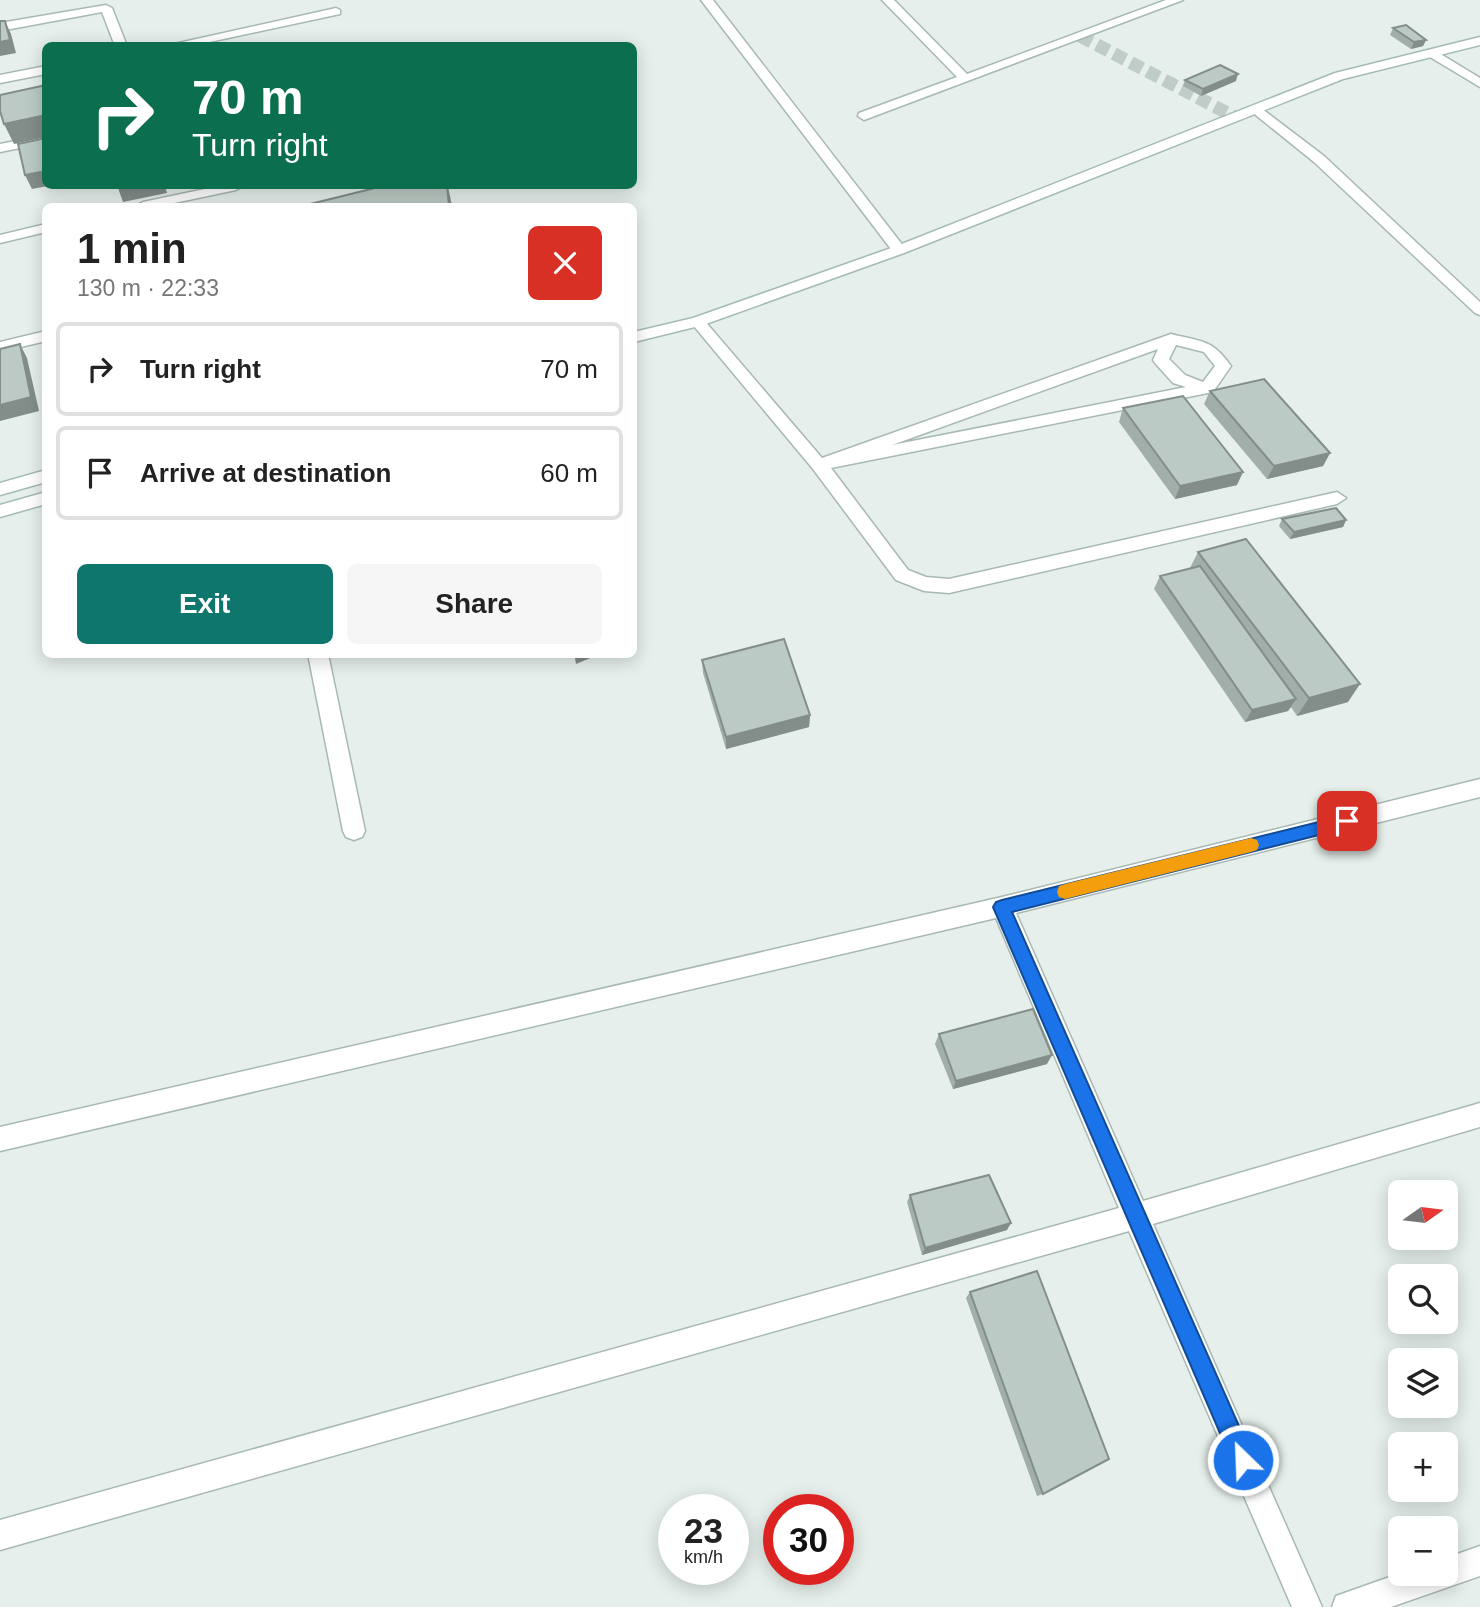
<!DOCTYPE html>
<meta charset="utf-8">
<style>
body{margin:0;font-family:Helvetica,sans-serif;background:#f6f6f6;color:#222;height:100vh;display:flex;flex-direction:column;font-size:26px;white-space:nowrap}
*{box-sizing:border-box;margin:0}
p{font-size:23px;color:#767676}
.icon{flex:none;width:38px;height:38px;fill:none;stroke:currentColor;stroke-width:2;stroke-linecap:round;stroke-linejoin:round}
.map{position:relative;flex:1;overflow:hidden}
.sheet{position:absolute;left:42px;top:203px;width:595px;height:455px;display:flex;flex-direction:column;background:#fff;border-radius:10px;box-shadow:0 4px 18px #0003}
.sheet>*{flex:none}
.hud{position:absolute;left:42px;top:42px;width:595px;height:147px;border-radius:10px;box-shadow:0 4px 18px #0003;background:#0b6e4f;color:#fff;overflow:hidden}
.needle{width:46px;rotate:76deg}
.tools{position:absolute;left:1388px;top:1180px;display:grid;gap:14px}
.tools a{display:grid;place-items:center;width:70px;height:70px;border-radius:10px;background:#fff;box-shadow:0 4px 18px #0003;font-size:35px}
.speed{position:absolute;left:658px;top:1494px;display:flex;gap:14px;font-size:35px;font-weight:700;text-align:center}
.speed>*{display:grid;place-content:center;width:91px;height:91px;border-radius:50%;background:#fff;box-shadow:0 4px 18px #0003;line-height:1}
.speed small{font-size:18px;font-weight:400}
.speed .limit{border:10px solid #d22;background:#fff;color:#111}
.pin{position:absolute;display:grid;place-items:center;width:60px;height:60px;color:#fff;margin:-30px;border-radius:14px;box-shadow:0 4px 10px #0006}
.me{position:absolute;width:77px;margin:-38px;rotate:336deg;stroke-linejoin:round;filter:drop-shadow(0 0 5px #0008)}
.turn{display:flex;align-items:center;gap:24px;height:147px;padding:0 35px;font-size:32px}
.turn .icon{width:91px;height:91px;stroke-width:2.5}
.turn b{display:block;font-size:49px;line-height:60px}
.round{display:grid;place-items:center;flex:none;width:74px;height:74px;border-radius:10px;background:#f6f6f6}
.overview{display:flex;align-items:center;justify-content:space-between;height:119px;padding:0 35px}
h1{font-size:42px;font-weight:600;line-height:52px}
.cta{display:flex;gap:14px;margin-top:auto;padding:14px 35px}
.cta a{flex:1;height:80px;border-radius:10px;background:#0f766e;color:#fff;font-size:28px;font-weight:600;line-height:80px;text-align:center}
.cta a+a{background:#f6f6f6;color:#222}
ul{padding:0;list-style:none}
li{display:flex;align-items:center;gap:21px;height:94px;margin:0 14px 10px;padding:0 21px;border:4px solid #e0e0e0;border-radius:10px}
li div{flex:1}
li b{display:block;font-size:26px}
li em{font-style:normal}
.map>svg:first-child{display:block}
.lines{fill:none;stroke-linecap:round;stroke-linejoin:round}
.street-tunnel{stroke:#bfccc8;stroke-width:13;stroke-dasharray:13 6;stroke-linecap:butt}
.street-casing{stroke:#a8b8b2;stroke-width:3}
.secondary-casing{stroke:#a4bbb3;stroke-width:3}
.street{fill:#fff;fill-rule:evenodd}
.secondary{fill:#fff;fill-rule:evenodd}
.wall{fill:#a1aea9}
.shaded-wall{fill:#838d89}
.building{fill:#bbcac4;stroke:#838d89;stroke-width:2}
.route{fill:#1a73e8;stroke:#114b97;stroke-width:2}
.slow{fill:#f59e0b}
</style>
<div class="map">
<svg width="1480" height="1607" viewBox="0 0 1480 1607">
<rect width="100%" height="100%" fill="#e6efeb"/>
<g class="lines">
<path class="street-tunnel" d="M1080,36L1235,117"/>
<defs>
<path id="street" d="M701,0H713L904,247L906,250L904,253H894Z
M882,0H894L967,74L1166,0H1183L864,120L858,116L859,113L957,77Z
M106,5L112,8L127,46H115L102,12L0,31V23Z
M336,8L340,10V14L191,46H165Z
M1434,50L1480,78V87L1430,57L1428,54Z
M46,66V74L0,83V75Z
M1257,105L1324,156L1480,302V315L1475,313L1314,162L1252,112L1251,109Z
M46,135V143L0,152V144Z
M219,186H243L236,190L160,206H136L143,202Z
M46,224V232L0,243V235Z
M698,317L703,319L822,458L1171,334C1202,342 1212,339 1231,366L1213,392L831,468L908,570L926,577L949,579L1337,492L1346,498L1337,504L949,593L924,591L896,580L813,469L693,325L690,322L693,319ZM1176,345L1204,352L1215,366L1203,382L1185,375L1169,359ZM1158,349L1153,360L1155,363L1173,383L1186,387L892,445Z
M46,331V341L0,352V342Z
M308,654H328L365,831L362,837L354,840L346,837L343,831Z
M1480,779V797L1016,913L1143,1201L1480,1103V1127L1153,1224L1322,1607H1292L1129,1231L0,1550V1520L1119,1208L996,918L0,1151V1127L1002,897Z
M1480,1546V1576L1391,1607H1332L1336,1596L1401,1573H1446V1558Z"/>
<path id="secondary" d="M1480,37V45L1343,79L904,253L703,325L634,342V332L693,318L894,247L1335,73Z
M46,470V482L0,495V483Z
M46,492V504L0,517V505Z"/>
</defs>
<use href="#street" class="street-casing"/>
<use href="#secondary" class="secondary-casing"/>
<use href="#street" class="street"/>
<use href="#secondary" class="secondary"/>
</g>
<path class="wall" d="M1393,28L1426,40L1423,46L1411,49L1390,35Z
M1185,80L1236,81L1201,96L1183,86Z
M1210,391L1330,453L1323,466L1267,479L1204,404Z
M1123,408L1237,485L1175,499L1119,422Z
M1282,519L1346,520L1343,527L1290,539L1279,526Z
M1198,552L1348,702L1297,716L1291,707L1288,711L1245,722L1154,589L1160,576L1190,568Z
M702,660L810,715L809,727L726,749L703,673Z
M939,1034L1047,1064L953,1089L935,1044Z
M910,1195L1007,1230L922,1255L907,1202Z
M970,1292L1043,1494L1037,1496L966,1298Z"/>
<path class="shaded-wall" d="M5,21L11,34L16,53L0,56V42Z
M1426,40L1423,46L1411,49L1414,42Z
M1238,74L1236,81L1201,96L1203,89Z
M46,115V137L14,144L4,124Z
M46,171V186H48L32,189L25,175Z
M132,186H165L167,193L123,202L118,188Z
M372,186H425L375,196Z
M448,186L452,206H449Z
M20,344L27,358L39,411L0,421V405Z
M1330,453L1323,466L1267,479L1274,466Z
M1243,472L1237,485L1175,499L1180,486Z
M1346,520L1343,527L1290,539L1294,532Z
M583,654H600L576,664L575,658Z
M1360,684L1348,702L1297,716L1309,698Z
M1296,699L1288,711L1245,722L1252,710Z
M810,715L809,727L726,749V737Z
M1052,1055L1047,1064L953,1089L956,1081Z
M1011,1223L1007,1230L922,1255L925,1248Z"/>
<path class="building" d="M0,21H5L10,40L0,42Z
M1406,25L1426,40L1414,42L1393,28Z
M1220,65L1238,74L1203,89L1185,80Z
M46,85V115L4,124L0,111V95Z
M46,138V171L25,175L18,144Z
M117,186H132L118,188Z
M403,186H447L449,206H302L375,188Z
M20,344L31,397L0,405V349Z
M1264,379L1330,453L1274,466L1210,391Z
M1183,396L1243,472L1180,486L1123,408Z
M1336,508L1346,520L1294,532L1282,519Z
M1246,539L1360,684L1309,698L1198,552Z
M1200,566L1296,699L1252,710L1160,576Z
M784,639L810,715L726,737L702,660Z
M1033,1009L1052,1055L956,1081L939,1034Z
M989,1175L1011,1223L925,1248L910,1195Z
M1037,1271L1109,1459L1043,1494L970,1292Z"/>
<path class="route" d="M1347,815L1353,817L1355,821L1353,826L1347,828L1012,912L1254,1460L1251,1468L1243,1471L1235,1468L993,907L996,902L1002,900Z"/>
<path class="slow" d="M1251,838L1257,840L1259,845L1257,850L1251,852L1065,899L1059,897L1057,892L1059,886L1065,884Z"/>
</svg>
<div class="tools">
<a><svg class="needle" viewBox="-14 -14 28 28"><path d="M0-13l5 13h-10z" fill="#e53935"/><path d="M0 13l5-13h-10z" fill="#767676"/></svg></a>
<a><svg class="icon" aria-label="search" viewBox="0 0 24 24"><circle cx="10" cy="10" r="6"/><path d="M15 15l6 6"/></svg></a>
<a><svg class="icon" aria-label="layers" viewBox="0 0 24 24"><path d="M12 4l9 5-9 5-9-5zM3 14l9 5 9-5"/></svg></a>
<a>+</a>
<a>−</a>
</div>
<div class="speed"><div>23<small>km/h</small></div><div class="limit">30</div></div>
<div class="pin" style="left:1347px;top:821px;background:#d93025"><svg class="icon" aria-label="arrive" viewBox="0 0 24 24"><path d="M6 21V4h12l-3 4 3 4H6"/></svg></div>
<svg class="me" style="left:1243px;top:1460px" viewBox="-20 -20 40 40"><circle r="17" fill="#1a73e8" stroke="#fff" stroke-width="3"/><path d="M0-11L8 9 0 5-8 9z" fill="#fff"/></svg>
<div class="hud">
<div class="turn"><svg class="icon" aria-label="right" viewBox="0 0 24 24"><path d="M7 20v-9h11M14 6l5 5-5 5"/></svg><div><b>70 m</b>Turn right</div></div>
</div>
<section class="sheet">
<div class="overview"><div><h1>1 min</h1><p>130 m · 22:33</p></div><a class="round" style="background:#d93025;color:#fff"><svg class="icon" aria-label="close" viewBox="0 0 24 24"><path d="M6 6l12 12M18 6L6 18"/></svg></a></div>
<ul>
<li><svg class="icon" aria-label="right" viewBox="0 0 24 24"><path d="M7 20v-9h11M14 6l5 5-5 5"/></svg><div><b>Turn right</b></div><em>70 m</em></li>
<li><svg class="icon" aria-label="arrive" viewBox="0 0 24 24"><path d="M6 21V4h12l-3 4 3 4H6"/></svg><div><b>Arrive at destination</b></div><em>60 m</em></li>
</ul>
<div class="cta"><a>Exit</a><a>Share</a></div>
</section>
</div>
